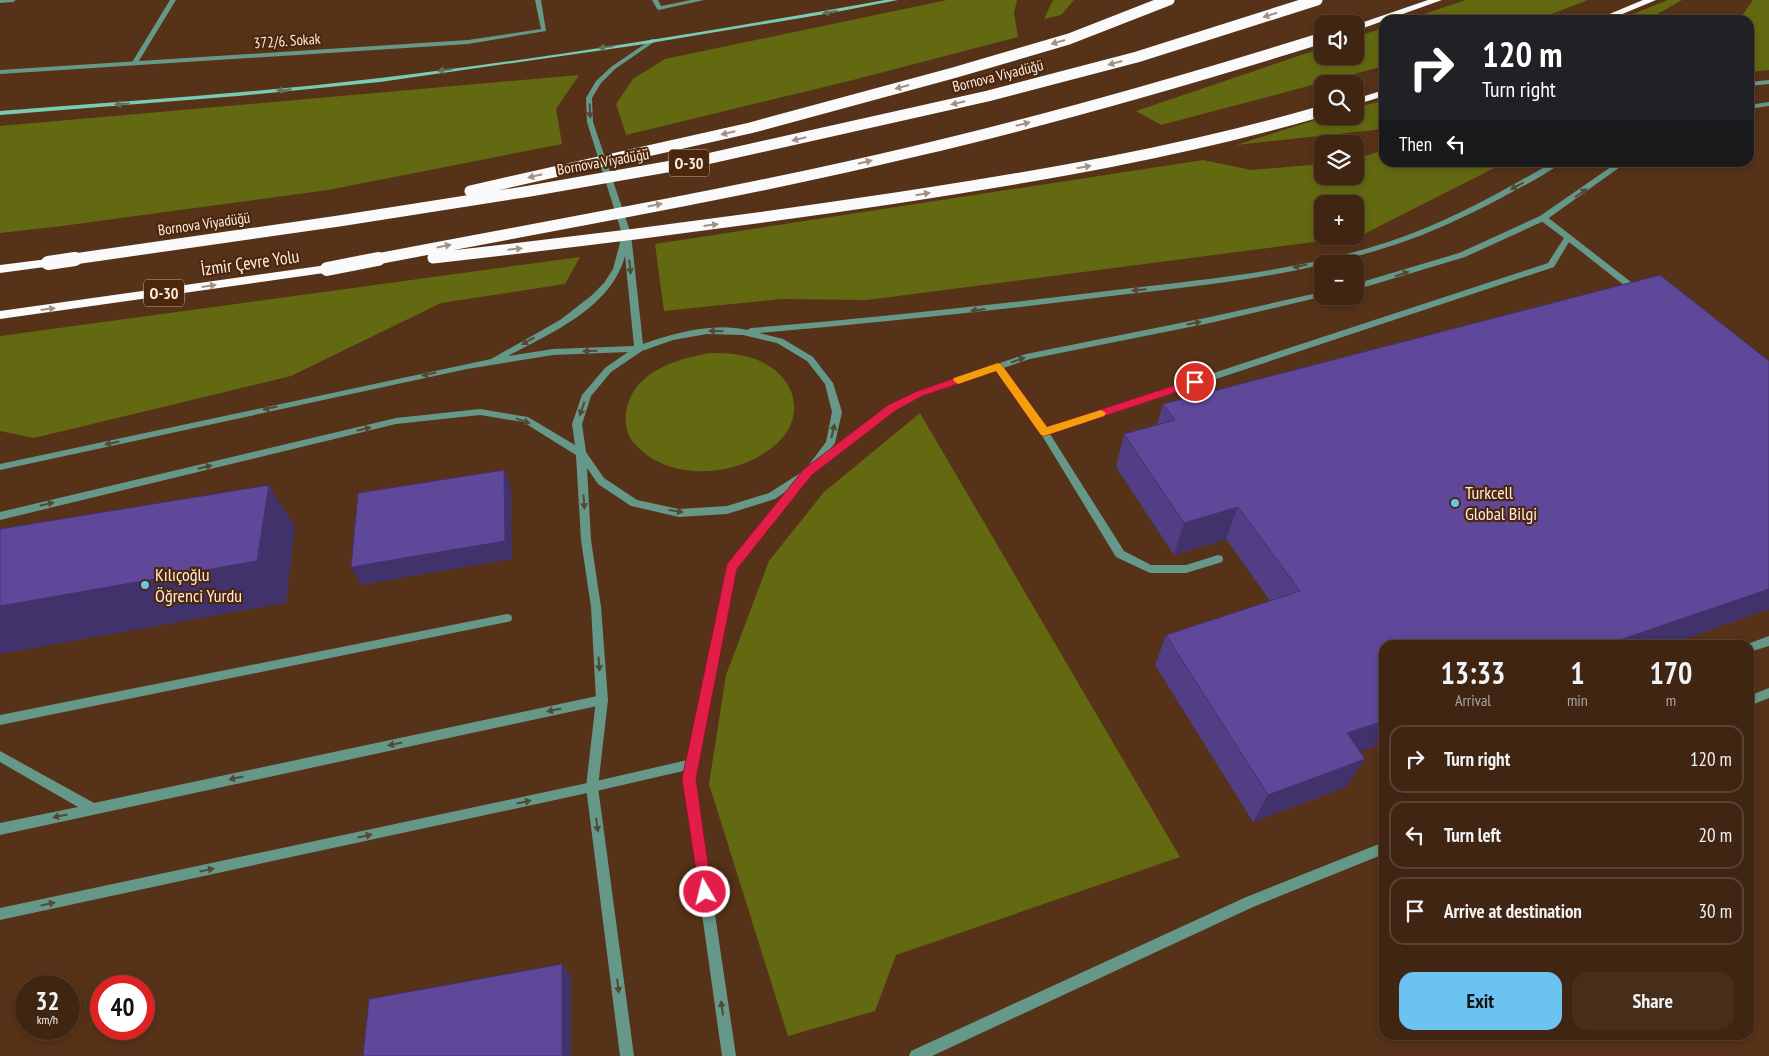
<!DOCTYPE html>
<meta charset="utf-8">
<style>
body{margin:0;font-family:"PT Sans Narrow",sans-serif;background:#472e1b;color:#f1f3f6;height:100vh;display:flex;flex-direction:column;font-size:19px;white-space:nowrap}
*{box-sizing:border-box;margin:0}
p{font-size:16px;color:#aea59f}
.icon{flex:none;width:28px;height:28px;fill:none;stroke:currentColor;stroke-width:2;stroke-linecap:round;stroke-linejoin:round}
.map{position:relative;flex:1;overflow:hidden}
.sheet{position:absolute;left:1379px;top:640px;width:375px;height:400px;display:flex;flex-direction:column;background:#402612;border-radius:15px;box-shadow:0 2px 8px #0003,0 0 0 1px #594332}
.sheet>*{flex:none}
.top-card{position:absolute;left:1379px;top:15px;width:375px;height:152px;border-radius:15px;box-shadow:0 2px 8px #0003,0 0 0 1px #594332;background:#202124;color:#fff;overflow:hidden}
.fabs{position:absolute;left:1314px;top:15px;display:grid;gap:10px}
.fabs a{display:grid;place-items:center;width:50px;height:50px;border-radius:10px;background:#402612;box-shadow:0 2px 8px #0003,0 0 0 1px #594332;font-size:25px}
.speed{position:absolute;left:15px;top:975px;display:flex;gap:10px;font-size:25px;font-weight:700;text-align:center}
.speed>*{display:grid;place-content:center;width:65px;height:65px;border-radius:50%;background:#402612;box-shadow:0 2px 8px #0003,0 0 0 1px #594332;line-height:1}
.speed small{font-size:12px;font-weight:400}
.speed .limit{border:8px solid #d22;background:#fff;color:#111}
.pin{position:absolute;display:grid;place-items:center;width:42px;height:42px;color:#fff;margin:-21px;border:2px solid #fff;border-radius:50%;box-shadow:0 1px 5px #0007}
.me{position:absolute;width:55px;margin:-28px;rotate:352deg;stroke-linejoin:round;filter:drop-shadow(0 0 4px #0008)}
.turn{display:flex;align-items:center;gap:18px;height:105px;padding:0 20px;font-size:22px}
.turn .icon{width:65px;height:65px;stroke-width:2.5}
.turn b{display:block;font-size:35px;line-height:42px}
.then{display:flex;align-items:center;height:48px;padding:0 20px;background:#0003;gap:10px;font-size:19px}
.eta{display:flex;justify-content:space-evenly;align-items:center;height:85px;text-align:center}
.eta b{font-size:30px;font-weight:800;line-height:35px}
.primary-button{display:flex;gap:10px;margin-top:auto;padding:10px 20px}
.primary-button a{flex:1;height:58px;border-radius:15px;background:#6bc3f2;color:#111;font-size:20px;font-weight:800;line-height:58px;text-align:center}
.primary-button a+a{background:#472e1b;color:#f1f3f6}
ul{padding:0;list-style:none}
li{display:flex;align-items:center;gap:15px;height:68px;margin:0 10px 8px;padding:0 10px;border:2px solid #594332;border-radius:15px}
li div{flex:1}
li b{display:block;font-size:19px}
li em{font-style:normal}
.map>svg:first-child{display:block}
.green{fill:#636910;fill-rule:evenodd}
.lines{fill:none;stroke-linecap:round;stroke-linejoin:round}
.service{fill:#669889;fill-rule:evenodd}
.minor{fill:#669889;fill-rule:evenodd}
.tertiary{fill:#669889;fill-rule:evenodd}
.secondary{fill:#79cbb4;fill-rule:evenodd}
.motorway{fill:#fafafa;fill-rule:evenodd}
.motorway-bridge-far1{stroke:#fafafa;stroke-width:11}
.motorway-bridge{stroke:#fafafa;stroke-width:14}
.wall{fill:#523e84}
.shaded-wall{fill:#42326c}
.building{fill:#5f489a;stroke:#42326c}
.oneway{fill:#607158}
.oneway2{fill:#a29084}
.oneway3{fill:#534932}
.route{fill:#e11d48;stroke:#92132f}
.slow{fill:#f59e0b}
.poi-dot{fill:#6bc3f2;stroke:#4b270d;stroke-width:2}
.labels{text-anchor:middle;stroke-width:4.5;stroke-linejoin:round;paint-order:stroke}
.far-street-label{font-size:15px;fill:#feebdf;stroke:#4b270d}
.shield{fill:#4b270d;stroke:#c8b0a0;stroke-width:1}
.shield-label{font-size:16px;font-weight:bold;fill:#feebdf}
.street-label{font-size:18px;fill:#feebdf;stroke:#4b270d}
.poi-label{font-size:18px;fill:#feebdf;stroke:#4b270d;text-anchor:start}
</style>
<div class="map">
<svg width="1769" height="1056" viewBox="0 0 1769 1056">
<rect width="100%" height="100%" fill="#563218"/>
<path class="green" d="M947,0H1017L1014,13L1018,37L853,80L626,135L616,104L633,79L665,59Z
M1053,0H1074L1061,15L1044,19Z
M1466,0H1588L1536,20H1406Z
M1668,0H1682L1647,20H1618Z
M1753,0H1769V70L1749,72V20H1739Z
M1384,28V66L1161,125L1136,111L1322,48V56H1355V37Z
M579,75L556,109L562,144L328,190L62,226L0,233V126Z
M1384,100V127L1374,130L1236,145L1328,116H1355V108Z
M1384,150V162L1504,163L1360,236L867,300L781,299L664,311L655,244L1203,160L1251,170L1322,164V176H1355V159ZM1322,204H1355V236H1322Z
M580,257L565,284L441,303L291,376L34,438L0,431V336Z
M710,353C728,353 746,354 762,362C799,380 806,421 773,447C735,478 667,482 634,443C627,436 625,424 626,415C630,373 675,359 710,353Z
M920,413L1180,857L896,955L875,1011L788,1036L709,784L726,675L769,561L824,492Z"/>
<g class="lines">
<path class="service" d="M170,0H176L137,64L132,65L131,64Z
M652,0H658L661,6L691,0H704L659,10L657,9Z
M1540,216H1546L1640,289V293H1634L1569,242L1554,267L1050,434L1124,551L1151,565H1186L1218,555L1222,556L1223,559L1222,562L1186,573H1150L1116,557L1041,434L994,367L995,365H1001L1046,428L1548,263L1564,238L1540,220Z
M1769,636V646L1749,652V645H1745Z"/>
<path class="minor" d="M0,0H16L13,2L0,3Z
M535,0H541L546,31L468,44L0,74V70L468,40L541,29Z
M507,614L511,615L512,618L511,621L507,622L0,725V715Z
M1769,688V698L1749,706V696Z
M602,695L606,697L608,700L606,703L602,705L0,835V823L78,807L0,762V751L94,803Z
M692,759L696,760L698,764L696,768L692,769L592,792L0,920V908L592,782Z
M1384,842V854L1253,907L932,1056H909L911,1051L1244,898Z"/>
<path class="tertiary" d="M652,39L657,40L615,69L601,83L592,98L593,122L631,234L643,344C674,333 714,322 747,330L751,328C873,318 994,305 1115,290C1206,279 1300,271 1388,242C1446,223 1500,193 1553,162H1562C1544,176 1521,187 1501,198C1467,216 1431,233 1394,245C1298,277 1196,286 1095,298C983,312 871,323 759,333L783,339L813,357L833,383L842,412L835,443L829,451L889,406L916,392L1026,354L1210,317L1322,292V296H1325L1210,323L1030,359L922,396L895,410L811,474L736,569L695,779L736,1056H722L683,779L726,568L788,490L775,499L727,514L679,517L631,506L598,484L587,468L591,540L601,607L608,700L598,787L634,1056H620L586,787L596,700L591,607L581,540L576,455L523,422L480,415L396,424L0,520V512L396,418L480,409L528,417L575,445L572,424L582,395L605,368L628,352L553,355L467,369L0,470V464L491,359L560,320L591,296L604,283L613,269L621,239L623,237L587,122L586,98L596,81L611,67ZM625,256L634,346L553,349L508,356C551,333 611,308 625,256ZM707,334L743,335L777,343L807,361L825,384L832,412L826,442L805,470L769,493L727,506L679,509L637,500L604,478L586,452L582,424L591,396L611,372L642,351L673,340Z
M1769,80V84L1749,86V82Z
M1769,102V106L1749,109V105Z
M1618,162H1627L1546,220L1465,257L1355,290V284L1459,253L1540,216Z"/>
<path class="secondary" d="M885,0H898L831,13L638,45L380,82L238,96L0,115V111C127,101 254,93 380,78C549,58 717,30 885,0Z"/>
<path class="motorway" d="M1428,0H1442L1355,31V25Z
M1643,0H1656L1608,20H1595Z
M1384,90V96L1355,105V99Z
M48,259L52,260L54,263L52,266L0,273V265Z
M327,265L331,266L333,269L331,272L0,319V311Z"/>
<path class="motorway-bridge-far1" d="M470,191L750,128L953,73L1069,39L1169,0
M433,258C588,241 742,221 896,198C1040,176 1182,152 1322,111
M67,260L339,221L530,191L689,163L988,96L1137,57L1317,0
M372,260C553,225 736,194 916,151C1052,119 1188,80 1322,38"/>
<path class="motorway-bridge" d="M48,263L75,259
M327,269L378,259"/>
</g>
<path class="wall" d="M1769,361V609L1666,645H1384V743L1360,751L1346,787L1253,822L1155,665L1166,635L1270,601L1226,539L1174,555L1116,467L1124,434L1157,425L1163,404Z"/>
<path class="shaded-wall" d="M504,470L511,488L512,559L361,585L351,567Z
M269,485L295,527L286,603L0,654V606Z
M1238,507L1226,539L1174,555L1184,523Z
M1769,589V609L1666,645H1605Z
M1384,721V743L1329,762L1347,733Z
M1365,759L1346,787L1253,822L1268,795Z
M562,964L571,977V1056H562Z"/>
<path class="building" d="M1660,275L1769,361V589L1605,645H1384V721L1347,733L1365,759L1268,795L1166,635L1300,591L1238,507L1184,523L1124,434L1175,420L1163,404Z
M504,470L505,541L351,567L358,493Z
M269,485L257,561L0,606V529Z
M562,964V1056H363L369,999Z"/>
<defs><path id="oneway-solid" d="M-6-.8H1V-3.2L6.5 0L1 3.2V.8H-6Z" transform="scale(1.25)"/></defs>
<g class="oneway">
<use href="#oneway-solid" transform="translate(830 12) rotate(170)"/>
<use href="#oneway-solid" transform="translate(606 47) rotate(172)"/>
<use href="#oneway-solid" transform="translate(445 70) rotate(172)"/>
<use href="#oneway-solid" transform="translate(284 90) rotate(174)"/>
<use href="#oneway-solid" transform="translate(122 104) rotate(176)"/>
</g>
<g class="oneway2">
<use href="#oneway-solid" transform="translate(1270 15) rotate(162)"/>
<use href="#oneway-solid" transform="translate(1058 42) rotate(164)"/>
<use href="#oneway-solid" transform="translate(1115 63) rotate(165)"/>
<use href="#oneway-solid" transform="translate(902 87) rotate(165)"/>
<use href="#oneway-solid" transform="translate(958 103) rotate(167)"/>
<use href="#oneway-solid" transform="translate(1023 124) rotate(-14)"/>
<use href="#oneway-solid" transform="translate(728 133) rotate(167)"/>
<use href="#oneway-solid" transform="translate(799 139) rotate(167)"/>
<use href="#oneway-solid" transform="translate(865 162) rotate(-13)"/>
<use href="#oneway-solid" transform="translate(1084 167) rotate(-10)"/>
<use href="#oneway-solid" transform="translate(535 176) rotate(167)"/>
<use href="#oneway-solid" transform="translate(923 194) rotate(-9)"/>
<use href="#oneway-solid" transform="translate(655 205) rotate(-11)"/>
<use href="#oneway-solid" transform="translate(711 225) rotate(-7)"/>
<use href="#oneway-solid" transform="translate(444 246) rotate(-11)"/>
<use href="#oneway-solid" transform="translate(515 249) rotate(-6)"/>
<use href="#oneway-solid" transform="translate(209 286) rotate(-8)"/>
<use href="#oneway-solid" transform="translate(48 309) rotate(-7)"/>
</g>
<g class="oneway3">
<use href="#oneway-solid" transform="translate(590 111) rotate(88)"/>
<use href="#oneway-solid" transform="translate(1517 186) rotate(151)"/>
<use href="#oneway-solid" transform="translate(1581 193) rotate(-35)"/>
<use href="#oneway-solid" transform="translate(1300 266) rotate(169)"/>
<use href="#oneway-solid" transform="translate(630 267) rotate(84)"/>
<use href="#oneway-solid" transform="translate(1402 274) rotate(-17)"/>
<use href="#oneway-solid" transform="translate(1139 290) rotate(175)"/>
<use href="#oneway-solid" transform="translate(978 310) rotate(173)"/>
<use href="#oneway-solid" transform="translate(1194 323) rotate(-11)"/>
<use href="#oneway-solid" transform="translate(716 331) rotate(-179)"/>
<use href="#oneway-solid" transform="translate(528 341) rotate(151)"/>
<use href="#oneway-solid" transform="translate(590 351) rotate(178)"/>
<use href="#oneway-solid" transform="translate(1018 360) rotate(-19)"/>
<use href="#oneway-solid" transform="translate(429 374) rotate(168)"/>
<use href="#oneway-solid" transform="translate(270 408) rotate(168)"/>
<use href="#oneway-solid" transform="translate(582 409) rotate(109)"/>
<use href="#oneway-solid" transform="translate(523 421) rotate(20)"/>
<use href="#oneway-solid" transform="translate(364 429) rotate(-13)"/>
<use href="#oneway-solid" transform="translate(833 431) rotate(-77)"/>
<use href="#oneway-solid" transform="translate(112 443) rotate(168)"/>
<use href="#oneway-solid" transform="translate(205 467) rotate(-13)"/>
<use href="#oneway-solid" transform="translate(584 502) rotate(86)"/>
<use href="#oneway-solid" transform="translate(47 504) rotate(-13)"/>
<use href="#oneway-solid" transform="translate(676 511) rotate(8)"/>
<use href="#oneway-solid" transform="translate(599 664) rotate(86)"/>
<use href="#oneway-solid" transform="translate(554 710) rotate(168)"/>
<use href="#oneway-solid" transform="translate(395 744) rotate(168)"/>
<use href="#oneway-solid" transform="translate(236 778) rotate(168)"/>
<use href="#oneway-solid" transform="translate(524 802) rotate(-12)"/>
<use href="#oneway-solid" transform="translate(60 816) rotate(168)"/>
<use href="#oneway-solid" transform="translate(597 825) rotate(83)"/>
<use href="#oneway-solid" transform="translate(365 836) rotate(-12)"/>
<use href="#oneway-solid" transform="translate(207 870) rotate(-12)"/>
<use href="#oneway-solid" transform="translate(48 904) rotate(-12)"/>
<use href="#oneway-solid" transform="translate(618 986) rotate(83)"/>
<use href="#oneway-solid" transform="translate(722 1008) rotate(-98)"/>
</g>
<path class="route" d="M998,363L1001,364L1047,427L1191,380L1195,379L1200,382L1198,385L1044,436L1041,435L996,371L922,396L895,411L812,475L737,569L696,779L712,892L710,897L705,899L700,897L682,779L727,564L804,469L888,405L915,392Z"/>
<path class="slow" d="M998,363L1001,364L1047,427L1101,410L1106,413L1104,416L1044,436L1041,435L996,371L958,384L953,380L954,378Z"/>
<g class="poi-dot">
<circle cx="1455" cy="503" r="5"/>
<circle cx="145" cy="585" r="5"/>
</g>
<g class="labels">
<g class="far-street-label">
<text transform="translate(287 41) rotate(-4)" y="5">372/6. Sokak</text>
<text transform="translate(998 76) rotate(-14)" y="5">Bornova Viyadüğü</text>
<text transform="translate(603 162) rotate(-10)" y="5">Bornova Viyadüğü</text>
<text transform="translate(204 224) rotate(-8)" y="5">Bornova Viyadüğü</text>
</g>
<g class="shield">
<rect x="669" y="149.5" width="40" height="27" rx="4"/>
<rect x="144" y="279.5" width="40" height="27" rx="4"/>
</g>
<g class="shield-label">
<text x="689" y="169">O-30</text>
<text x="164" y="299">O-30</text>
</g>
<g class="street-label">
<text transform="translate(250 263) rotate(-8)" y="6">İzmir Çevre Yolu</text>
</g>
<g class="poi-label">
<text x="1465" y="499">Turkcell<tspan x="1465" dy="21">Global Bilgi</tspan></text>
<text x="155" y="581">Kılıçoğlu<tspan x="155" dy="21">Öğrenci Yurdu</tspan></text>
</g>
</g>
</svg>
<div class="fabs">
<a><svg class="icon" aria-label="sound" viewBox="0 0 24 24"><path d="M4 9h4l5-4v14l-5-4H4zM17 9q2 3 0 6"/></svg></a>
<a><svg class="icon" aria-label="search" viewBox="0 0 24 24"><circle cx="10" cy="10" r="6"/><path d="M15 15l6 6"/></svg></a>
<a><svg class="icon" aria-label="layers" viewBox="0 0 24 24"><path d="M12 4l9 5-9 5-9-5zM3 14l9 5 9-5"/></svg></a>
<a>+</a>
<a>−</a>
</div>
<div class="speed"><div>32<small>km/h</small></div><div class="limit">40</div></div>
<div class="pin" style="left:1195px;top:382px;background:#d93025"><svg class="icon" aria-label="arrive" viewBox="0 0 24 24"><path d="M6 21V4h12l-3 4 3 4H6"/></svg></div>
<svg class="me" style="left:705px;top:892px" viewBox="-20 -20 40 40"><circle r="17" fill="#e11d48" stroke="#fff" stroke-width="3"/><path d="M0-11L8 9 0 5-8 9z" fill="#fff"/></svg>
<div class="top-card">
<div class="turn"><svg class="icon" aria-label="right" viewBox="0 0 24 24"><path d="M7 20v-9h11M14 6l5 5-5 5"/></svg><div><b>120 m</b>Turn right</div></div>
<div class="then">Then<svg class="icon" aria-label="left" viewBox="0 0 24 24"><path d="M17 20v-9H6M10 6l-5 5 5 5"/></svg></div>
</div>
<section class="sheet">
<div class="eta">
<div><b>13:33</b><p>Arrival</p></div>
<div><b>1</b><p>min</p></div>
<div><b>170</b><p>m</p></div>
</div>
<ul>
<li><svg class="icon" aria-label="right" viewBox="0 0 24 24"><path d="M7 20v-9h11M14 6l5 5-5 5"/></svg><div><b>Turn right</b></div><em>120 m</em></li>
<li><svg class="icon" aria-label="left" viewBox="0 0 24 24"><path d="M17 20v-9H6M10 6l-5 5 5 5"/></svg><div><b>Turn left</b></div><em>20 m</em></li>
<li><svg class="icon" aria-label="arrive" viewBox="0 0 24 24"><path d="M6 21V4h12l-3 4 3 4H6"/></svg><div><b>Arrive at destination</b></div><em>30 m</em></li>
</ul>
<div class="primary-button"><a>Exit</a><a>Share</a></div>
</section>
</div>
